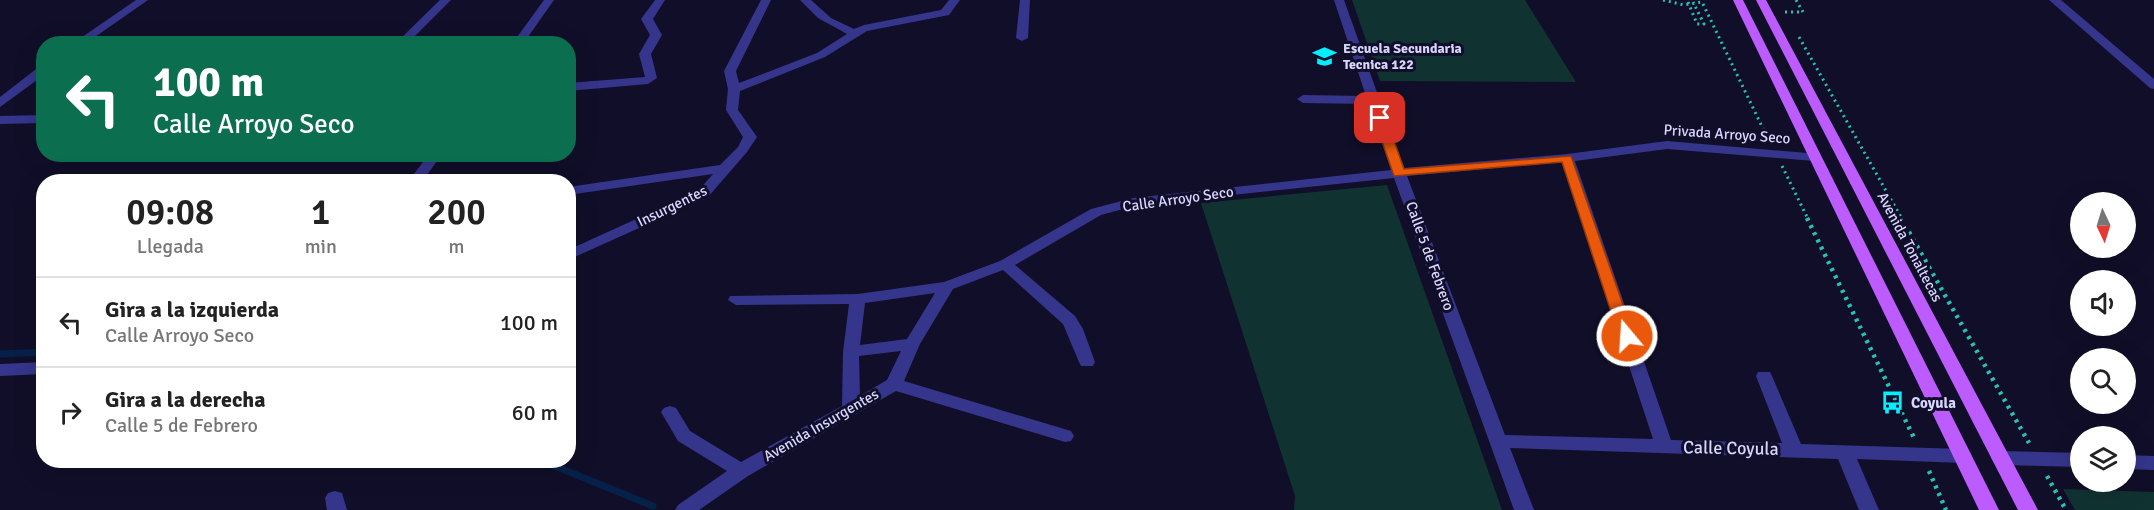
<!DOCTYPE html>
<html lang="es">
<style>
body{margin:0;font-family:Signika,sans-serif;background:#f2f2f2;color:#222;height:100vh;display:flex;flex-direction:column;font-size:22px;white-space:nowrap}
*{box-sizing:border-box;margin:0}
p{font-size:20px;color:#767676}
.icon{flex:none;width:33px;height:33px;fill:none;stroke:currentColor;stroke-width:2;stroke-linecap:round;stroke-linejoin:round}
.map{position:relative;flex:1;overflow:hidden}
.sheet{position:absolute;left:36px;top:174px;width:540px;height:294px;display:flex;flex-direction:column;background:#fff;border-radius:24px;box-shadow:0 6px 24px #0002}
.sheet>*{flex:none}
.hud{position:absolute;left:36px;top:36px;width:540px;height:126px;border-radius:24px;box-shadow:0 6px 24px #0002;background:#0b6e4f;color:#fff;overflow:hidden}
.needle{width:39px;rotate:176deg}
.tools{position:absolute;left:2070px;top:192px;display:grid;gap:12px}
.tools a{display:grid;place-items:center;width:66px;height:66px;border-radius:50%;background:#fff;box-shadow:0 6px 24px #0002;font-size:30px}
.pin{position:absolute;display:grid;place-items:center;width:51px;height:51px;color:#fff;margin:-26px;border-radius:12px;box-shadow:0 3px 9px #0006}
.me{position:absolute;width:66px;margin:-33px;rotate:342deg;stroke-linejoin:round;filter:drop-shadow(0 0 4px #0008)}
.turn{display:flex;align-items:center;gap:21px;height:126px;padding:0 18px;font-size:27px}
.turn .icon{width:78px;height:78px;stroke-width:2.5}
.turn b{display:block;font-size:42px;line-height:51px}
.eta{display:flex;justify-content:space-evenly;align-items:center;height:102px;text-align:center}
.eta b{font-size:36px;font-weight:600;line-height:42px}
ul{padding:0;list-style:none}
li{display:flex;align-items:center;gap:18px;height:90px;padding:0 18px;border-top:2px solid #e0e0e0}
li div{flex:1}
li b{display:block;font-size:22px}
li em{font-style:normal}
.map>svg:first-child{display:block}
.green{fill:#103331}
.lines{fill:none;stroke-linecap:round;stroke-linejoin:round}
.stream{stroke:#062149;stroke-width:7}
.path-far1{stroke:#25c3b4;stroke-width:3;stroke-dasharray:2 4;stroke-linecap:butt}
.path{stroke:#25c3b4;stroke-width:4.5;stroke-dasharray:3 5;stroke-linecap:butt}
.minor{fill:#35358b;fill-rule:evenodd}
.major{fill:#bc5cff;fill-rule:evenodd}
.route{fill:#ea580c;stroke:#983908;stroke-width:1.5}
.labels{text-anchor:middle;stroke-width:6;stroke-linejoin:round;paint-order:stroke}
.far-poi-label{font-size:14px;font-weight:bold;fill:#d8d5ff;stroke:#110e29;text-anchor:start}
.street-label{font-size:15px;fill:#d8d5ff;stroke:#110e29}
.poi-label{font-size:15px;font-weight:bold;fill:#d8d5ff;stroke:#110e29;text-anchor:start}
.near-street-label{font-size:18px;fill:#d8d5ff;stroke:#110e29}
</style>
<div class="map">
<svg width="2154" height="510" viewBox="0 0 2154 510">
<rect width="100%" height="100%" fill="#110e29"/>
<path class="green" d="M1352,0H1525L1576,82L1380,81Z
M1387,185L1502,510H1294L1295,496L1201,203Z
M2063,489L2154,492V510H2075Z"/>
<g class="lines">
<path class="stream" d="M0,354L44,352
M540,460L653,506"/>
<path class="path-far1" d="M1663,0L1684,5L1702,2L1769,141
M1796,0L1803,12
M1688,2L1697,24H1704L1693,2
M1785,12H1803
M1799,37L1902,219
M1782,166L1808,219"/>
<path class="path" d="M1807,218L1915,440
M1901,218L2029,443
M1929,471L1946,510
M2047,476L2066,510"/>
<path class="minor" d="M136,0H148L85,44H72Z
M440,0H451L407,44H395Z
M544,0H554L523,44H512Z
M655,0H665L653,19L662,35L651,54L657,78L648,84L568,91V83L645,77L639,54L650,35L641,19Z
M761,0H771L736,71L739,83L817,53L847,34L818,18L800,0H811L831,18L854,29L864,25L941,10L949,0H960L949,15L867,31L825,57L740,91L738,110L757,137L747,152L708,197L568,260V250L698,191L713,174L568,195V187L720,165L738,147L743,137L726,110L728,89L724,71Z
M1020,0H1030L1028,38L1022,41L1016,38Z
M1334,0H1344L1404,168L1567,154L1667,141L1819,154L1821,157L1814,161L1667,149L1575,161L1671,440L1782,443L1756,376L1758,372H1770L1772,376L1801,444L1963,449L1969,451L1972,456L1969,461L1963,463L1857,459L1879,510H1859L1838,459L1510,448L1534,510H1514L1394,178L1138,205L1101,215L1015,265L1075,316L1083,329L1095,362L1093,366H1081L1079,362L1063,324L1003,270L953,289L920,344L904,381L1071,431L1074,436L1071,441L1065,442L896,391L748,476L699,510H675L678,505L727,471L678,441L661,412L664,408L670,406L676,408L690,431L741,462L842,406L843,352L849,304L736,305L728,300L730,296L858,294L944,282L1000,261L1091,209L1133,198L1391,170L1369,104L1303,103L1297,99L1303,95L1366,96ZM1562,162L1653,439L1505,435L1407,176ZM935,293L907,339L860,345L865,303ZM901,351L887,380L860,396L859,356Z
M2049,0H2061L2154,79V89L2150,88Z
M40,66H44V75L0,107V97Z
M44,115V123L0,124V116Z
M429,154H442L422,182H408Z
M44,362V374L0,376V364Z
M2000,451L2080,453V467L2000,465L1994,463L1991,458L1994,453Z
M2126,455L2154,456V470L2126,469Z
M335,491L342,493L347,510H327L325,498L328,493Z"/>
<path class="major" d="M1733,0H1743L1999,510H1979Z
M1756,0H1766L2038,510H2018Z"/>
</g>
<path class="route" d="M1380,115L1386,118L1404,169L1571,156L1634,336L1632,339H1621L1619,336L1562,162L1394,176L1374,118Z"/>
<defs>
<symbol id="school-bare" viewBox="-9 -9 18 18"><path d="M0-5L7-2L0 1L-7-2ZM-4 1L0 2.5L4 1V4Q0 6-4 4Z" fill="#01efff" stroke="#110e29" stroke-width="2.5" paint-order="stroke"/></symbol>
<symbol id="bus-bare" viewBox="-9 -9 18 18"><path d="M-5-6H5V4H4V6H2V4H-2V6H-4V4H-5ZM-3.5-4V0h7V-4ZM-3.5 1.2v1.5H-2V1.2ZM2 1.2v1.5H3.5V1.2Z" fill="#01efff" stroke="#110e29" stroke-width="2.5" paint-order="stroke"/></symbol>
</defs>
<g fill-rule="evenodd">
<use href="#school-bare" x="1308" y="40" width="33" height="33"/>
<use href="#bus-bare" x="1876" y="386" width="33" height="33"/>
</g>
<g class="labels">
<g class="far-poi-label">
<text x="1343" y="53">Escuela Secundaria<tspan x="1343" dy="16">Tecnica 122</tspan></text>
</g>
<g class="street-label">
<text transform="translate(1727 134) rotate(4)" y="5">Privada Arroyo Seco</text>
<text transform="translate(1178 199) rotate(-8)" y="5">Calle Arroyo Seco</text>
<text transform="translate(672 206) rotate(-26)" y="5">Insurgentes</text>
<text transform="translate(1910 247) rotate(62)" y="5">Avenida Tonaltecas</text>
<text transform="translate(1430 256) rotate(70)" y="5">Calle 5 de Febrero</text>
<text transform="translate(821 425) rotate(-30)" y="5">Avenida Insurgentes</text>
</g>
<g class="poi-label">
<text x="1911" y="408">Coyula</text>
</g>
<g class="near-street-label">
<text transform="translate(1731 448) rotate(1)" y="6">Calle Coyula</text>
</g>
</g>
</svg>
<div class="tools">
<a><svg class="needle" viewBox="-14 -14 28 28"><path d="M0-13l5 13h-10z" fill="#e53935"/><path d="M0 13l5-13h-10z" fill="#767676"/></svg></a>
<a><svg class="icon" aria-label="sound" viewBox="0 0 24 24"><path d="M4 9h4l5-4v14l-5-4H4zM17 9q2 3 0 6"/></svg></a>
<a><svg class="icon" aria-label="search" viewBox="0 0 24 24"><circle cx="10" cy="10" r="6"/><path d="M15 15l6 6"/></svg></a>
<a><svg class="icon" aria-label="layers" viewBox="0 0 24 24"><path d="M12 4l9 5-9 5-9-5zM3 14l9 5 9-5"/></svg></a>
</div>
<div class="pin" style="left:1380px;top:118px;background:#d93025"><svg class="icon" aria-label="arrive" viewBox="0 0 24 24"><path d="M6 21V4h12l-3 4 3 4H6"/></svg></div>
<svg class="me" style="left:1627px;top:336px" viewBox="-20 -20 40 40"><circle r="17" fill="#ea580c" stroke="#fff" stroke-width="3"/><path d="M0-11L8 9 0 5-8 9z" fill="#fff"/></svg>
<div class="hud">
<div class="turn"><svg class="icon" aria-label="left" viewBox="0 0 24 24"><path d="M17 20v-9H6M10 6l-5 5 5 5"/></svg><div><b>100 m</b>Calle Arroyo Seco</div></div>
</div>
<section class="sheet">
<div class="eta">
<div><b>09:08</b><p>Llegada</p></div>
<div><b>1</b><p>min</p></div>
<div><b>200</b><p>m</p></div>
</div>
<ul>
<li><svg class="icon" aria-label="left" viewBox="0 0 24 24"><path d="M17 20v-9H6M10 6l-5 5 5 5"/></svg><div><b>Gira a la izquierda</b><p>Calle Arroyo Seco</p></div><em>100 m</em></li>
<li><svg class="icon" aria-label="right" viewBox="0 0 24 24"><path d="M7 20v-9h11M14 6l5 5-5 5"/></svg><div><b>Gira a la derecha</b><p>Calle 5 de Febrero</p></div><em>60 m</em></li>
</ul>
</section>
</div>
